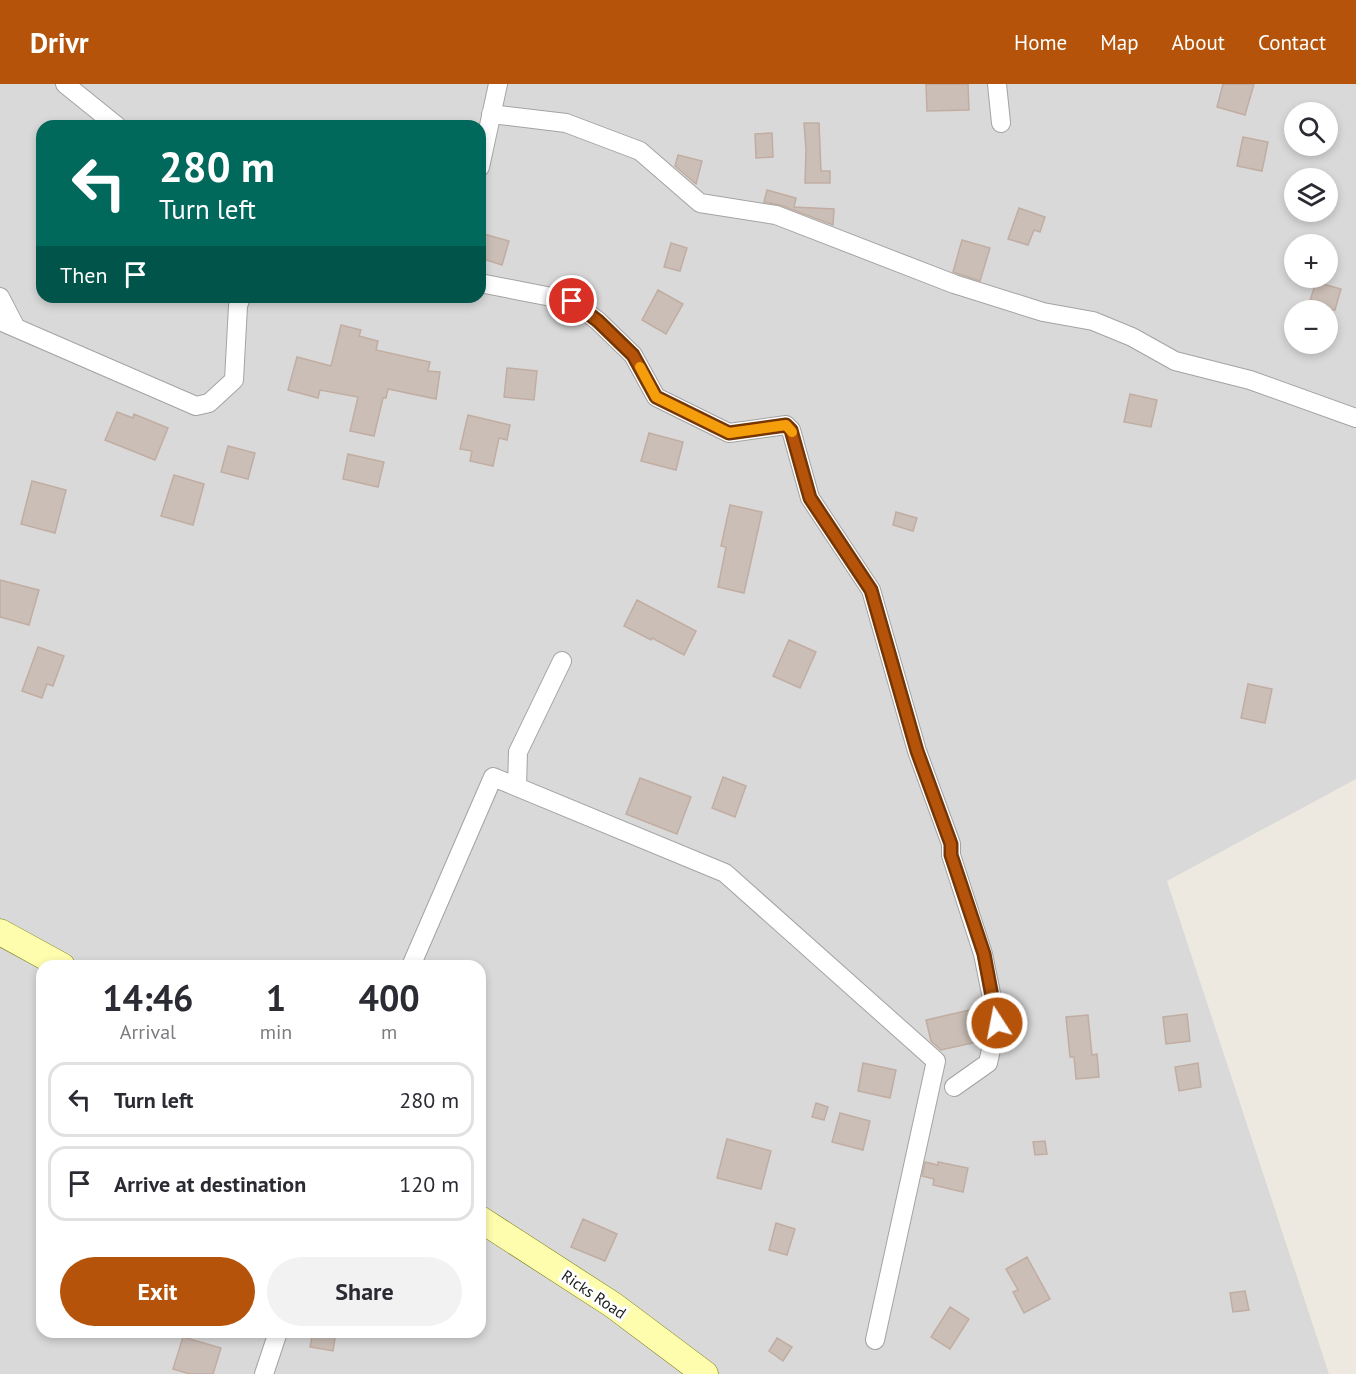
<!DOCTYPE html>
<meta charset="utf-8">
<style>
body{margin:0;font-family:"PT Sans",sans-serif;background:#f2f2f3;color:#2b2b33;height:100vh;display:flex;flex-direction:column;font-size:22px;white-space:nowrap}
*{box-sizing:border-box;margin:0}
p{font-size:20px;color:#7c7c81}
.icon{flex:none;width:33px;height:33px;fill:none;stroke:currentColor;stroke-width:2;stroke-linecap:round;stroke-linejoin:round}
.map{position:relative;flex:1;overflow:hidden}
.drawer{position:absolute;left:36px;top:876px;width:450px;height:378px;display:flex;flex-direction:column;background:#fff;border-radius:18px;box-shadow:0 3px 9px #0003}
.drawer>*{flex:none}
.banner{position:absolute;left:36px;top:36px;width:450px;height:183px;border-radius:18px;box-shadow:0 3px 9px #0003;background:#00695c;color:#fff;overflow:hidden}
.tools{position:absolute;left:1284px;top:18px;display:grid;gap:12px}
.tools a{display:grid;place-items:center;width:54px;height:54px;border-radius:50%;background:#fff;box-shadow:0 3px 9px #0003;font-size:30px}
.pin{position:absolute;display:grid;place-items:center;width:51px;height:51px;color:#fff;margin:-26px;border:3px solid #fff;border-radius:50%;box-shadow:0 2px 6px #0007}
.me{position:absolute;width:66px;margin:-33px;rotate:349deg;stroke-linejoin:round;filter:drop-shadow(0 0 4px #0008)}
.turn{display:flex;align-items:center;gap:21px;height:126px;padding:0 24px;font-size:27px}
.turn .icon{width:78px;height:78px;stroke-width:2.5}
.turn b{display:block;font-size:42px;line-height:51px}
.then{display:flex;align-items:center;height:57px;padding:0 24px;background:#0003;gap:12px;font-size:22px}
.eta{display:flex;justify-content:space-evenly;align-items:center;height:102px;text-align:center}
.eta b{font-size:36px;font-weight:700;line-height:42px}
.primary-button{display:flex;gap:12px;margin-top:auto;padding:12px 24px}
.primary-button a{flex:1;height:69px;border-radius:36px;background:#b45309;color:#fff;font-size:24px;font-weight:700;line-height:69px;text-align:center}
.primary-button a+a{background:#f2f2f3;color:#2b2b33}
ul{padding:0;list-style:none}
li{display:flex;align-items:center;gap:18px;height:75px;margin:0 12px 9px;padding:0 12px;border:3px solid #e1e1e2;border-radius:18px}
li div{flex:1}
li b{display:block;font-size:22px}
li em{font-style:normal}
header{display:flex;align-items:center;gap:36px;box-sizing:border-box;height:84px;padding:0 30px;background:#b45309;color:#fff}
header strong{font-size:28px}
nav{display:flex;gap:33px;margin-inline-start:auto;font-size:21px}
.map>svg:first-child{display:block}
.residential{fill:#dad9d9;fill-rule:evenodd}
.building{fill:#cabeb6;stroke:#c1ada2;stroke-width:1.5}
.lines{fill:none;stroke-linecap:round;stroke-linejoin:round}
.street-casing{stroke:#a3a3a3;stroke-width:20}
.secondary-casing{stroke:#707600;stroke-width:27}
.street{stroke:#fff;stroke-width:18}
.secondary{stroke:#fefdae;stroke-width:26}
.route-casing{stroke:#753606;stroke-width:15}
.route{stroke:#b45309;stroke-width:10}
.slow{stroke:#f59e0b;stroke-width:10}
.labels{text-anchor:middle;stroke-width:6;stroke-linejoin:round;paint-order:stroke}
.street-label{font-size:16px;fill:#1c1c1c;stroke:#fff}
</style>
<header>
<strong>Drivr</strong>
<nav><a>Home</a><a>Map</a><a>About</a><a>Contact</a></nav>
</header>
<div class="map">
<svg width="1356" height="1290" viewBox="0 0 1356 1290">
<rect width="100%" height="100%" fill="#eee9e0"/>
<path class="residential" d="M0,0H1356V695L1167,797L1329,1290H0ZM1294,28H1328V62H1294ZM42,42H480V213H42ZM1294,94H1328V128H1294ZM1294,160H1328V194H1294ZM1294,226H1328V260H1294ZM42,882H480V1248H42Z"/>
<path class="building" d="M926,0H968L969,26L927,27Z
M1223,0H1254L1245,31L1217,23Z
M804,39H819L821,87H830V99H805L806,66Z
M772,49L773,73L756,74L755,50Z
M1243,53L1268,58L1262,87L1237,82Z
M678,71L702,77L696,100L675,82Z
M767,106L796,114L794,123L834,125L833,141L780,121L764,118Z
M1019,124L1045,133L1040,148L1034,146L1028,161L1008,155Z
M480,149L509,157L502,181L480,174Z
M962,156L990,164L980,197L953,188Z
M671,159L687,164L680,187L664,183Z
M1316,198L1341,205L1335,226H1307Z
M658,206L683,220L666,250L642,236Z
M341,241L361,246L359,252L378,257L376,266L430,278L428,287L440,288L436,315L388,305L386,314H383L374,352L350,347L358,313L320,306L318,314L288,306L297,273L331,282Z
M507,284L537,287L534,316L504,313Z
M1130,310L1157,316L1151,343L1124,338Z
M117,328L133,334L134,330L168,344L155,376L105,356Z
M468,331L510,341L507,356L499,354L493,382L470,377L472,367L460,365Z
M649,349L683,358L676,386L641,377Z
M228,362L255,369L248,395L221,388Z
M348,370L384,378L378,403L343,395Z
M174,391L204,400L193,441L161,432Z
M32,397L66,406L55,449L21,440Z
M730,421L762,428L744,509L718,503L726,463L721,462Z
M896,428L917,434L913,447L893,441Z
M0,496L39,506L29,541L0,533Z
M637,516L696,547L684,571L652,554L651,556L624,542Z
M789,556L816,568L800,604L773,592Z
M38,563L64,572L53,602L47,600L42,614L22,607Z
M1248,600L1272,605L1265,639L1241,634Z
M723,693L746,702L735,733L712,724Z
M640,694L691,713L677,750L626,730Z
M970,926L977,958L941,966L931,957L926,936Z
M1187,930L1190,957L1166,960L1163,933Z
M1088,931L1092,971L1097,970L1099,993L1076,995L1074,973H1070L1066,933Z
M863,979L896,986L890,1014L858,1007Z
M1198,979L1201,1003L1179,1007L1175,983Z
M816,1019L828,1023L824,1036L812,1033Z
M840,1029L870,1037L863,1066L832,1058Z
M727,1055L771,1067L761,1105L717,1094Z
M1045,1057L1047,1070L1035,1071L1033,1058Z
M925,1078L938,1081V1078L968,1084L963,1108L933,1101L934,1095L922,1092Z
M583,1135L617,1150L605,1177L571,1163Z
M776,1139L795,1145L787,1171L769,1166Z
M1027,1173L1050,1215L1024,1229L1013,1208L1018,1206L1006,1185Z
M1245,1207L1249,1226L1233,1228L1230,1209Z
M950,1223L969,1235L950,1265L931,1253Z
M313,1248H336L333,1267L310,1263Z
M183,1253L221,1264L213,1290H190L173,1285Z
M777,1254L792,1263L783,1277L769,1267Z"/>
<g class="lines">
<defs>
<path id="street" d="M65,0L117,42
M997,0L1001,39
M491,30L566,39L640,67L700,119L776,131L954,200L1043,228L1093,237L1132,253L1175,277L1250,296L1356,334
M480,83L498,0
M480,199L572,217L598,237L633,271L656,313L729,349L786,341L791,346L810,414L871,506L917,667L951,760V771L983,870L997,939L988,979L954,1003
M0,213L16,244
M0,237L196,322L209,319L234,296L238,222L241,213
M517,703L518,668L562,577
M411,882L493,693L725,789L936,977L875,1256
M264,1290L278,1248"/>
<path id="secondary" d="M0,848L62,882
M480,1135L613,1221L705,1290"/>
</defs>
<use href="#street" class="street-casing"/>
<use href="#secondary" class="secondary-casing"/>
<use href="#street" class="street"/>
<use href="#secondary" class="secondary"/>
</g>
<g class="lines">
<defs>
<path id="route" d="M572,217L598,237L633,271L656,313L729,349L786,341L791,346L810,414L871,506L917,667L951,760V771L984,870L997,939"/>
</defs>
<use href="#route" class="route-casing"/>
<use href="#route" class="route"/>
<path class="slow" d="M640,283L656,313L729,349L786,341L792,348"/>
</g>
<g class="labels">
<g class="street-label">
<text transform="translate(594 1210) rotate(34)" y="6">Ricks Road</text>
</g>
</g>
</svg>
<div class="tools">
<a><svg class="icon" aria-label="search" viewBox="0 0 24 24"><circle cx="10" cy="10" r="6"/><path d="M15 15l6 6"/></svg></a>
<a><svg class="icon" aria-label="layers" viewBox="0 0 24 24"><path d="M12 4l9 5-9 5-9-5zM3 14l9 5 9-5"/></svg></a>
<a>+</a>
<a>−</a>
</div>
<div class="pin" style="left:572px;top:217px;background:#d93025"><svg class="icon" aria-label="arrive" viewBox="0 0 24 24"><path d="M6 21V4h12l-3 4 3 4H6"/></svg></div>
<svg class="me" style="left:997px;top:939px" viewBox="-20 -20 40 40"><circle r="17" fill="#b45309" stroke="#fff" stroke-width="3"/><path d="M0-11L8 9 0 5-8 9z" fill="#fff"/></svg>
<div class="banner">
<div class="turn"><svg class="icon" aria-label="left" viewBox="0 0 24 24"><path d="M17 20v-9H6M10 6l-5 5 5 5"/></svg><div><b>280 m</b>Turn left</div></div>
<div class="then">Then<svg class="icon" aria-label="arrive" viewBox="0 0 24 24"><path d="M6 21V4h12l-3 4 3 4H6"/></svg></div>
</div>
<section class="drawer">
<div class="eta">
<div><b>14:46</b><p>Arrival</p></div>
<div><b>1</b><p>min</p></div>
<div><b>400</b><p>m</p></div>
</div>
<ul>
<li><svg class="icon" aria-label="left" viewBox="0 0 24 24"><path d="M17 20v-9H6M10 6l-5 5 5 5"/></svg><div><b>Turn left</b></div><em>280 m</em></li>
<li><svg class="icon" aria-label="arrive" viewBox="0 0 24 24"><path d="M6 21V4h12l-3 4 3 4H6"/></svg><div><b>Arrive at destination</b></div><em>120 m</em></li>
</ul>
<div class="primary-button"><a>Exit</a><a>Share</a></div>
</section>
</div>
